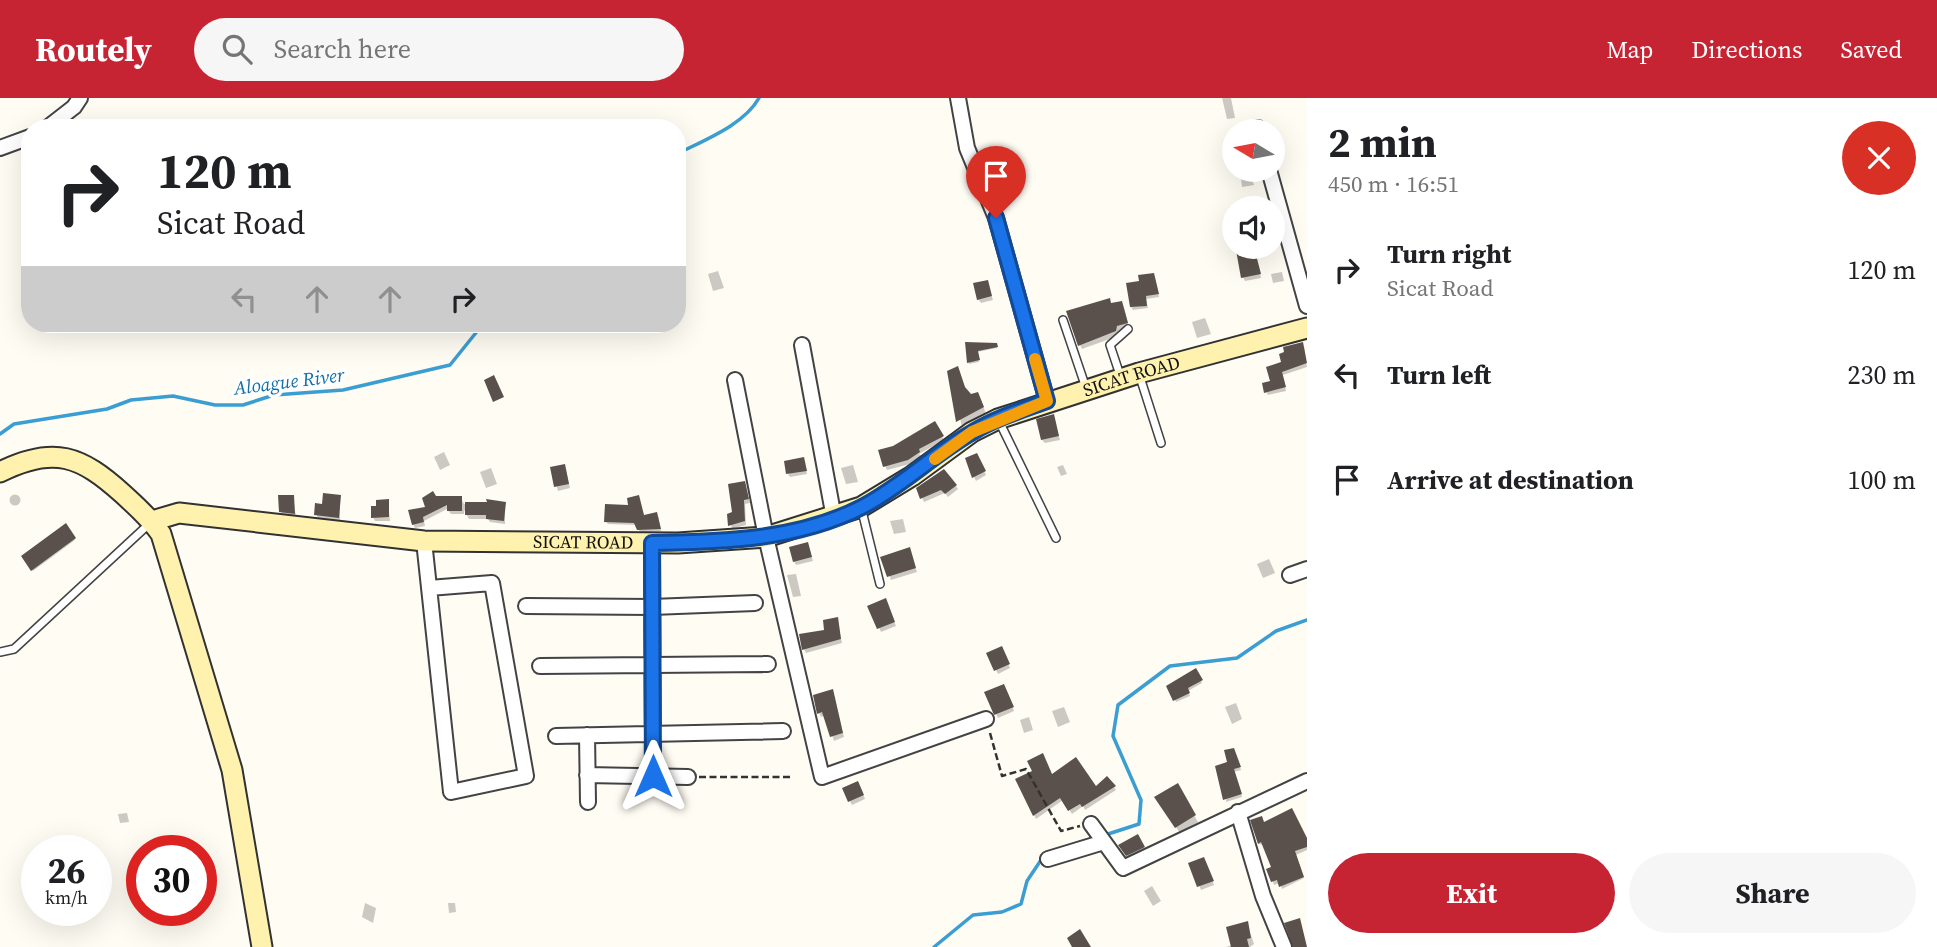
<!DOCTYPE html>
<meta charset="utf-8">
<style>
body{margin:0;font-family:"Source Serif 4",serif;background:#f6f6f6;color:#202124;height:100vh;display:flex;flex-direction:column;font-size:26px;white-space:nowrap}
*{box-sizing:border-box;margin:0}
p{font-size:23px;color:#757577}
.icon{flex:none;width:38px;height:38px;fill:none;stroke:currentColor;stroke-width:2;stroke-linecap:round;stroke-linejoin:round}
.map{position:relative;flex:1;overflow:hidden}
.sheet{display:flex;flex-direction:column;background:#fff;width:630px}
.sheet>*{flex:none}
.banner{position:absolute;left:21px;top:21px;width:665px;height:214px;border-radius:28px;box-shadow:0 7px 28px #0002;background:#fff;color:#202124;overflow:hidden}
.needle{width:46px;rotate:280deg}
.fabs{position:absolute;left:1222px;top:21px;display:grid;gap:14px}
.fabs a{display:grid;place-items:center;width:63px;height:63px;border-radius:50%;background:#fff;box-shadow:0 7px 28px #0002;font-size:35px}
.speed{position:absolute;left:21px;top:737px;display:flex;gap:14px;font-size:35px;font-weight:700;text-align:center}
.speed>*{display:grid;place-content:center;width:91px;height:91px;border-radius:50%;background:#fff;box-shadow:0 7px 28px #0002;line-height:1}
.speed small{font-size:18px;font-weight:400}
.speed .limit{border:10px solid #d22;background:#fff;color:#111}
.pin{position:absolute;display:grid;place-items:center;width:60px;height:60px;color:#fff;margin:-72px -30px;border-radius:50% 50% 50% 0;rotate:-45deg;box-shadow:0 0 7px #0007}
.pin .icon{rotate:45deg}
.me{position:absolute;width:77px;margin:-38px;rotate:0deg;stroke-linejoin:round;filter:drop-shadow(0 0 5px #0008)}
.turn{display:flex;align-items:center;gap:24px;height:147px;padding:0 21px;font-size:32px}
.turn .icon{width:91px;height:91px;stroke-width:2.5}
.turn b{display:block;font-size:49px;line-height:60px}
.lanes{display:flex;align-items:center;height:66px;padding:0 21px;background:#0003;justify-content:center;gap:35px;direction:ltr}
.lanes .off{opacity:.35}
.round{display:grid;place-items:center;flex:none;width:74px;height:74px;border-radius:37px;background:#f6f6f6}
.head{display:flex;align-items:center;justify-content:space-between;height:119px;padding:0 21px}
h1{font-size:42px;font-weight:700;line-height:52px}
.primary-button{display:flex;gap:14px;margin-top:auto;padding:14px 21px}
.primary-button a{flex:1;height:80px;border-radius:42px;background:#c62333;color:#fff;font-size:28px;font-weight:700;line-height:80px;text-align:center}
.primary-button a+a{background:#f6f6f6;color:#202124}
ul{padding:0;list-style:none}
li{display:flex;align-items:center;gap:21px;height:105px;padding:0 21px}
li div{flex:1}
li b{display:block;font-size:26px}
li em{font-style:normal}
header{display:flex;align-items:center;gap:42px;box-sizing:border-box;height:98px;padding:0 35px;background:#c62333;color:#fff}
header strong{font-size:33px}
nav{display:flex;gap:38px;margin-inline-start:auto;font-size:24px}
.search{width:490px;height:63px;background:#f6f6f6;display:flex;align-items:center;gap:18px;box-sizing:border-box;padding:0 24px;border-radius:38px;color:#757577;font-size:26px}
main{display:flex;flex:1;min-height:0}
.map>svg:first-child{display:block}
.shadow{fill:#0003}
.lines{fill:none;stroke-linecap:round;stroke-linejoin:round}
.stream{stroke:#3b9ed2;stroke-width:3.5}
.building{fill:#5a514c}
.lane-casing{stroke:#434343;stroke-width:10}
.street-casing{stroke:#434343;stroke-width:18}
.secondary-casing{stroke:#323232;stroke-width:23}
.path{stroke:#323232;stroke-width:2.5;stroke-dasharray:7 3.5;stroke-linecap:butt}
.lane{stroke:#fff;stroke-width:7}
.street{stroke:#fff;stroke-width:14}
.secondary{stroke:#fff2af;stroke-width:19}
.route-casing{stroke:#114b97;stroke-width:18}
.route{stroke:#1a73e8;stroke-width:12}
.slow{stroke:#f59e0b;stroke-width:12}
.labels{text-anchor:middle;stroke-width:7;stroke-linejoin:round;paint-order:stroke}
.street-label{font-size:18px;fill:#101010;stroke:#fff}
.water-label{font-size:19px;font-style:italic;fill:#146fa8;stroke:#fff}
</style>
<header>
<strong>Routely</strong>
<div class="search"><svg class="icon" aria-label="search" viewBox="0 0 24 24"><circle cx="10" cy="10" r="6"/><path d="M15 15l6 6"/></svg>Search here</div>
<nav><a>Map</a><a>Directions</a><a>Saved</a></nav>
</header>
<main>
<div class="map">
<svg width="1307" height="849" viewBox="0 0 1307 849">
<rect width="100%" height="100%" fill="#fffcf4"/>
<path class="shadow" d="M1222,0H1231L1235,20L1227,21Z
M1240,72H1249L1254,87L1242,89Z
M1255,155L1261,180L1245,183L1243,179Z
M718,173L724,190L713,193L708,176Z
M1282,174L1284,183L1273,185L1271,176Z
M1155,180L1159,199L1146,201L1148,210L1133,212L1131,209Z
M987,184L993,202L981,205L978,201Z
M1111,206L1124,210L1129,229L1119,232L1118,238L1082,251L1080,247Z
M1205,220L1211,236L1197,240L1192,224Z
M147,226H157L156,229L148,228Z
M967,246L997,249V250L977,254L979,264L969,266Z
M1304,249L1307,269L1283,277L1286,293L1268,297L1266,294L1283,265Z
M958,270L966,293L981,302L986,316L962,329L949,274Z
M1053,318L1060,342L1045,345L1042,342Z
M935,325L944,342L919,356L921,358L910,366L887,372L885,368L894,349Z
M444,354L450,367L440,372L434,359Z
M976,357L986,377L976,383L974,379Z
M803,361L807,376L790,379L788,376Z
M853,367L858,384L846,386L841,370Z
M1063,367L1067,376L1061,378L1057,369Z
M491,370L497,386L486,390L480,374Z
M552,371L566,372L570,390L558,393Z
M744,385L750,405L745,406L746,427L732,431L729,417L734,416Z
M956,388L958,391L948,399L945,395L924,404L918,391Z
M9.5 402a5.5 5.5 0 1 1 11 0a5.5 5.5 0 1 1-11 0Z
M340,398V423L318,420L316,416L324,408Z
M293,399L296,419L283,418L281,414Z
M435,400H461L464,406L505,405V426L490,424L488,421H469L464,412V416H451L447,411L424,423L425,428L415,430L413,426Z
M388,403L390,423H375L373,419L378,410Z
M631,408L644,419L658,418L661,433L640,434L637,427L608,426L606,424Z
M903,421L906,434L894,436L890,423Z
M65,428L75,442L33,473L23,458Z
M808,446L813,463L796,467L794,463Z
M911,455L917,474L891,482L883,460Z
M1269,461L1275,475L1263,480L1257,466Z
M796,476L801,498L793,499L787,477Z
M887,506L896,528L881,534L870,509Z
M837,521L842,545L806,555L804,551Z
M1003,554L1010,570L998,576L996,572Z
M1196,573L1202,585L1188,593L1190,598L1176,604L1168,588Z
M1006,592L1014,613L998,620L986,595Z
M834,597L844,639L834,643L825,617L821,619L819,615Z
M1236,605L1242,621L1232,626L1225,609Z
M1064,609L1070,624L1058,629L1052,613Z
M1029,619L1033,632L1024,635L1020,622Z
M1235,655L1241,672L1234,674L1242,699L1226,704L1229,665Z
M1052,678L1096,691L1114,689L1116,692L1085,712L1083,708L1072,716L1063,702L1036,721L1017,682Z
M1177,688L1198,724L1180,735L1156,700Z
M860,689L865,701L852,707L850,703Z
M127,715L129,724L120,725L118,716Z
M1252,723L1307,745V752L1296,757L1304,780L1282,791L1280,785L1274,787L1268,772L1274,770L1264,747L1259,746Z
M1137,738L1146,753L1130,761L1120,747Z
M1206,765L1214,787L1201,792L1190,766Z
M1152,788L1161,803L1153,808L1144,793Z
M365,805L376,810L373,825L362,819Z
M448,805H455L456,814L449,815Z
M1247,825L1254,846L1250,849H1226L1232,847Z"/>
<g class="lines">
<path class="stream" d="M677,56C704,42 744,27 759,0
M0,336L14,326L107,311L131,302L173,298L215,307H243L274,297L343,292L450,267L483,226
M1105,737L1139,726L1141,702L1113,638L1118,607L1170,568L1237,560L1276,533L1307,522
M1068,748L1094,740
M934,849L973,817L1002,814L1021,806L1027,783L1043,759"/>
</g>
<path class="building" d="M1254,149L1261,176L1241,180L1236,152Z
M1154,175L1159,196L1146,198L1147,208L1130,209L1126,185L1139,183L1138,177Z
M988,182L992,198L977,202L973,185Z
M1110,200L1111,205L1122,203L1128,225L1117,228L1116,233L1078,248L1066,213Z
M965,244L997,245L998,249L978,253L980,262L967,265Z
M1303,244L1307,265L1282,274L1286,289L1264,295L1262,285L1270,283L1266,269L1281,264L1279,256L1284,254L1283,249Z
M958,268L965,289L971,296L978,294L984,309L956,324L947,273Z
M494,277L504,299L493,304L484,282Z
M1054,316L1059,338L1041,342L1036,321Z
M935,323L944,338L919,351L920,354L908,362L883,369L878,352L893,348Z
M977,355L986,373L972,380L965,360Z
M804,359L807,373L786,376L784,363Z
M565,366L569,386L554,389L550,369Z
M944,371L957,387L945,396L941,392L920,401L916,390Z
M745,383L749,401L744,402L745,423L728,428L727,416L732,414L728,386Z
M433,393L436,398H462V413H447V407L423,419L424,424L412,427L408,412L425,409L422,400Z
M323,395L341,397L339,420L314,417L315,405L322,406Z
M278,397H294L295,416L279,414Z
M639,397L644,417L657,414L661,431L637,432L634,425L604,424L605,406L628,407L627,400Z
M389,401V419L371,420V408H376V402Z
M486,401L506,404L504,423L486,421V417H465V404H487Z
M66,425L76,440L31,473L21,458Z
M808,444L812,459L793,464L789,449Z
M910,449L916,470L887,479L880,459Z
M886,500L895,524L877,531L867,508Z
M838,519L841,541L802,552L799,536L824,532L823,522Z
M1002,548L1010,566L994,573L986,555Z
M1196,570L1203,582L1188,590L1190,595L1173,603L1166,588Z
M1004,586L1014,609L994,617L984,594Z
M833,591L843,635L830,639L822,614L817,616L813,597Z
M1234,650L1241,669L1234,671L1242,696L1223,702L1215,668L1227,664L1224,652Z
M1043,655L1052,676L1076,659L1096,688L1107,678L1116,688L1082,709L1080,706L1068,713L1060,700L1033,718L1015,681L1032,673L1027,663Z
M858,683L864,697L848,704L842,690Z
M1178,685L1196,717L1175,730L1154,699Z
M1292,710L1307,740V749L1295,753L1304,779L1279,789L1277,782L1271,784L1266,771L1271,769L1261,744L1258,746L1250,722L1262,718L1264,724Z
M1138,736L1145,749L1126,758L1118,747Z
M1204,759L1214,783L1197,789L1188,765Z
M1300,820L1307,849H1293L1284,825Z
M1248,823L1251,840L1247,841L1249,849H1231L1226,829Z
M1080,831L1091,849H1072L1067,840Z"/>
<g class="lines">
<defs>
<path id="lane" d="M1063,222L1086,290
M1139,276L1161,345
M1121,280L1110,247L1128,231
M998,321L1056,440
M861,409L880,486
M0,554L14,551L149,426"/>
<path id="street" d="M958,0L967,50L996,120L1047,303
M47,30L74,9L80,0
M1258,30L1259,33
M0,50L30,39
M1269,72L1307,208
M802,247L834,420
M735,282L766,439L822,679L986,621
M424,443L451,694L526,678L492,485L429,490
M652,445L653,678
M1290,477L1307,471
M526,508L652,509L755,505
M540,568L768,566
M587,637L588,704
M556,638L783,633
M587,677L688,679
M1238,714L1263,798L1284,849
M1091,726L1123,770L1307,683
M1048,761L1104,744"/>
<g id="secondary">
<path d="M0,374C54,347 81,358 123,396C137,409 150,420 161,436L232,672L262,849"/>
<path id="s1" d="M152,423L179,415L424,443L678,445L766,439L861,409L912,378L972,334L998,321L1139,275L1307,230"/>
</g>
</defs>
<use href="#lane" class="lane-casing"/>
<use href="#street" class="street-casing"/>
<use href="#secondary" class="secondary-casing"/>
<path class="path" d="M990,635L1002,678L1026,671L1061,733L1080,728
M699,679H793"/>
<use href="#lane" class="lane"/>
<use href="#street" class="street"/>
<use href="#secondary" class="secondary"/>
</g>
<g class="lines">
<defs>
<path id="route" d="M653,678L652,445C722,444 798,442 862,409C902,388 934,356 973,334C996,320 1022,312 1047,303L996,120"/>
</defs>
<use href="#route" class="route-casing"/>
<use href="#route" class="route"/>
<path class="slow" d="M935,361L972,334L1047,303L1035,261"/>
</g>
<g class="labels">
<g class="street-label">
<text dy="6" stroke="none"><textPath href="#s1" startOffset="1020">SICAT ROAD</textPath></text>
<text dy="6" stroke="none"><textPath href="#s1" startOffset="434">SICAT ROAD</textPath></text>
</g>
<g class="water-label">
<text transform="translate(289 283) rotate(-7)" y="7">Aloague River</text>
</g>
</g>
</svg>
<div class="fabs">
<a><svg class="needle" viewBox="-14 -14 28 28"><path d="M0-13l5 13h-10z" fill="#e53935"/><path d="M0 13l5-13h-10z" fill="#757577"/></svg></a>
<a><svg class="icon" aria-label="sound" viewBox="0 0 24 24"><path d="M4 9h4l5-4v14l-5-4H4zM17 9q2 3 0 6"/></svg></a>
</div>
<div class="speed"><div>26<small>km/h</small></div><div class="limit">30</div></div>
<div class="pin" style="left:996px;top:120px;background:#d93025"><svg class="icon" aria-label="arrive" viewBox="0 0 24 24"><path d="M6 21V4h12l-3 4 3 4H6"/></svg></div>
<svg class="me" style="left:653px;top:678px" viewBox="-20 -20 40 40"><path d="M0-17L14 15 0 8-14 15z" fill="#1a73e8" stroke="#fff" stroke-width="4"/></svg>
<div class="banner">
<div class="turn"><svg class="icon" aria-label="right" viewBox="0 0 24 24"><path d="M7 20v-9h11M14 6l5 5-5 5"/></svg><div><b>120 m</b>Sicat Road</div></div>
<div class="lanes"><svg class="icon off" aria-label="left" viewBox="0 0 24 24"><path d="M17 20v-9H6M10 6l-5 5 5 5"/></svg><svg class="icon off" aria-label="ahead" viewBox="0 0 24 24"><path d="M12 20V5M6 11l6-6 6 6"/></svg><svg class="icon off" aria-label="ahead" viewBox="0 0 24 24"><path d="M12 20V5M6 11l6-6 6 6"/></svg><svg class="icon" aria-label="right" viewBox="0 0 24 24"><path d="M7 20v-9h11M14 6l5 5-5 5"/></svg></div>
</div>
</div>
<section class="sheet">
<div class="head"><div><h1>2 min</h1><p>450 m · 16:51</p></div><a class="round" style="background:#d93025;color:#fff"><svg class="icon" aria-label="close" viewBox="0 0 24 24"><path d="M6 6l12 12M18 6L6 18"/></svg></a></div>
<ul>
<li><svg class="icon" aria-label="right" viewBox="0 0 24 24"><path d="M7 20v-9h11M14 6l5 5-5 5"/></svg><div><b>Turn right</b><p>Sicat Road</p></div><em>120 m</em></li>
<li><svg class="icon" aria-label="left" viewBox="0 0 24 24"><path d="M17 20v-9H6M10 6l-5 5 5 5"/></svg><div><b>Turn left</b></div><em>230 m</em></li>
<li><svg class="icon" aria-label="arrive" viewBox="0 0 24 24"><path d="M6 21V4h12l-3 4 3 4H6"/></svg><div><b>Arrive at destination</b></div><em>100 m</em></li>
</ul>
<div class="primary-button"><a>Exit</a><a>Share</a></div>
</section>
</main>
